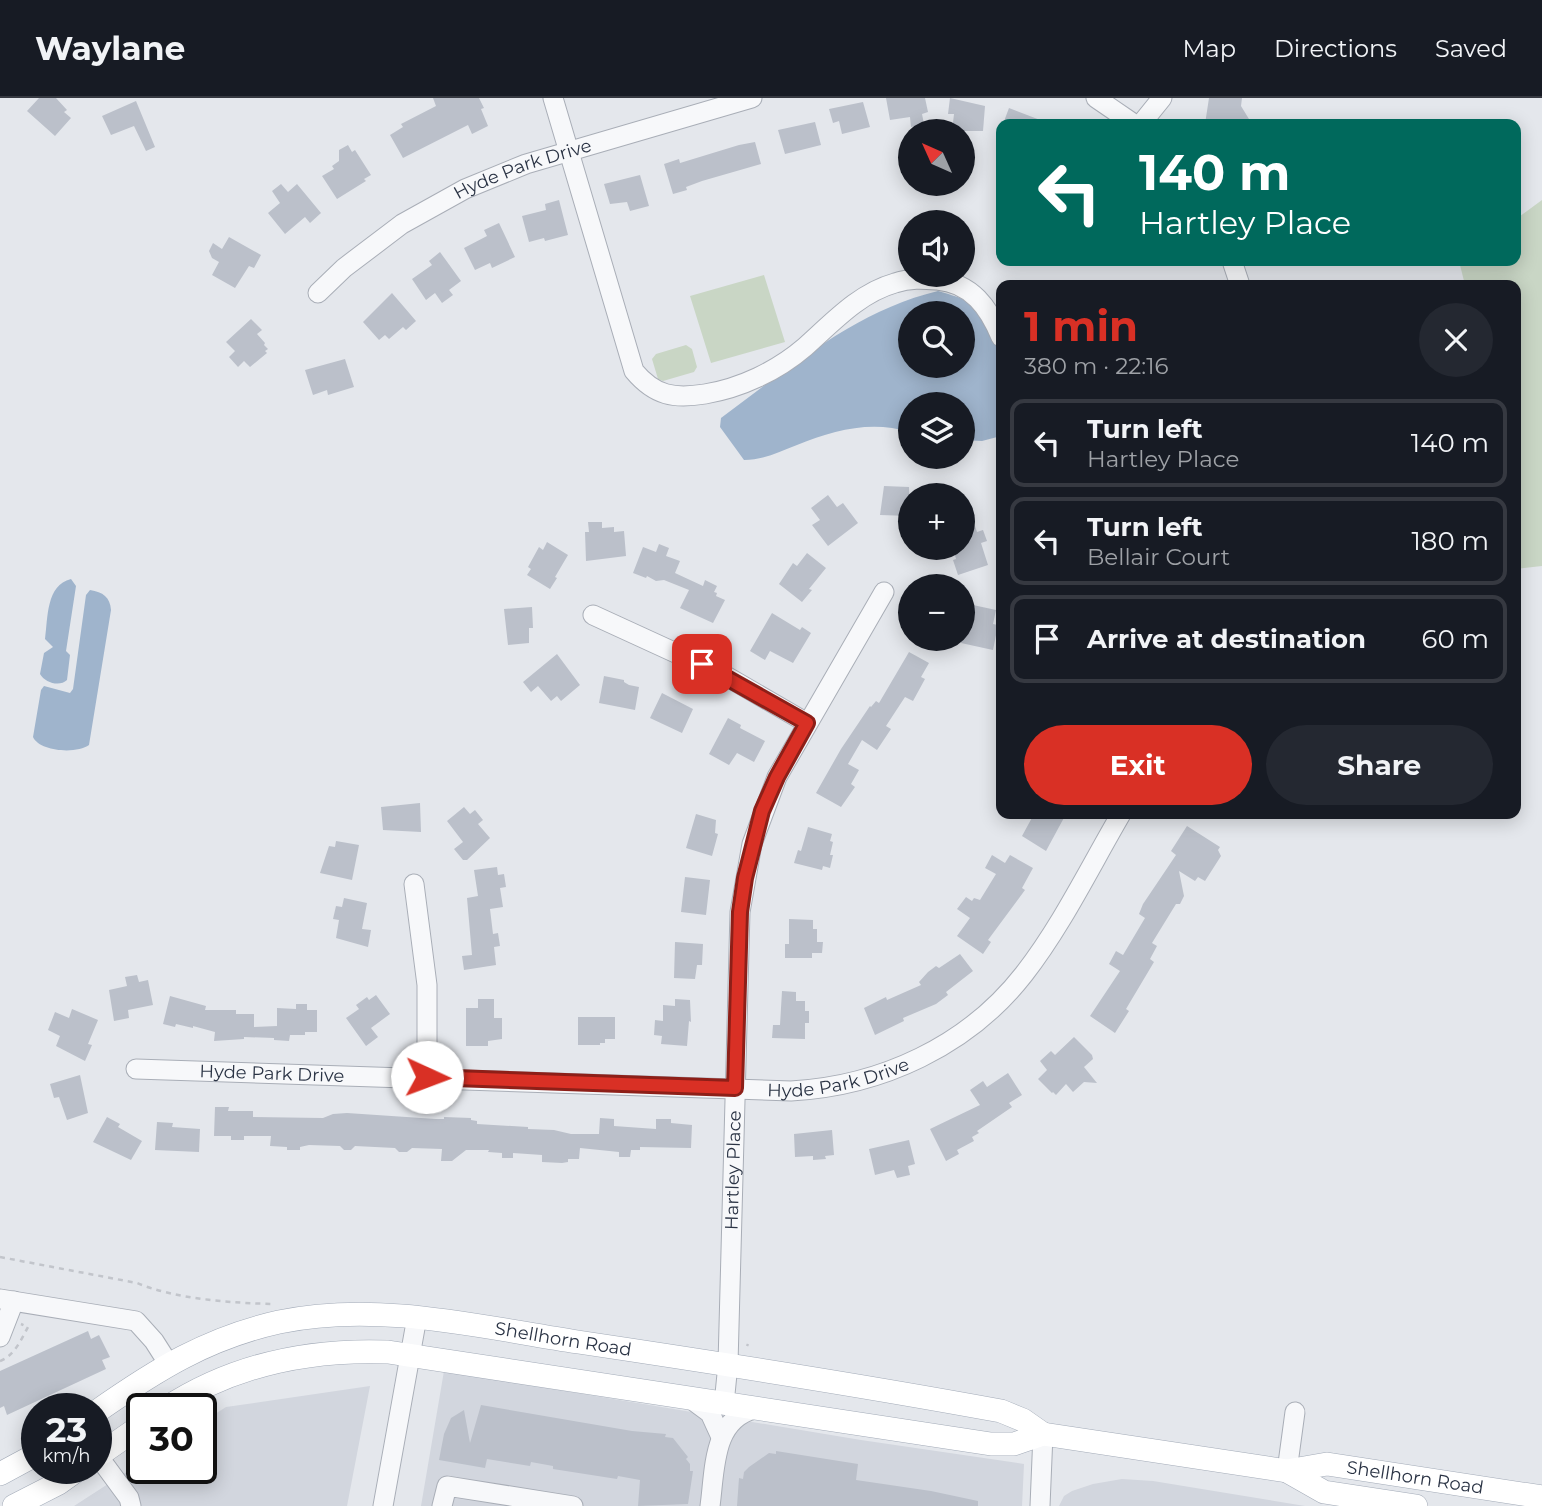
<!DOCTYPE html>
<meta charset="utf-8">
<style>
body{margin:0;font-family:Montserrat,sans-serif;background:#242831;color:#f1f3f6;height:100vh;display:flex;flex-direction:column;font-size:26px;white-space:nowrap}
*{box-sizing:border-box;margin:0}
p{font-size:23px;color:#9ea1a6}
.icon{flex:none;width:38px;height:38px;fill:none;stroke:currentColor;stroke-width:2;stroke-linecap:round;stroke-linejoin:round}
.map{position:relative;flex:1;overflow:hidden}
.drawer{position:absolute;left:996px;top:182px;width:525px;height:539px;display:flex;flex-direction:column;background:#171b24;border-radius:14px;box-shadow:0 4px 18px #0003}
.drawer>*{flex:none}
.hud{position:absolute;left:996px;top:21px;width:525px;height:147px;border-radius:14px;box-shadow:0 4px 18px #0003;background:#00695c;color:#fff;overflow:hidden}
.needle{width:46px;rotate:315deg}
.controls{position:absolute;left:898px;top:21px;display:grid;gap:14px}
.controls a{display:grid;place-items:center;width:77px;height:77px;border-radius:50%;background:#171b24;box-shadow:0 4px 18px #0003;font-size:35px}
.speed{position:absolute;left:21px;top:1295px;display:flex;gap:14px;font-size:35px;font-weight:700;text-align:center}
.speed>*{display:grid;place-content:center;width:91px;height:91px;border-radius:50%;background:#171b24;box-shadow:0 4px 18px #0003;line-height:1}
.speed small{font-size:18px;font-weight:400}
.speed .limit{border:4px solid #111;border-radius:10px;background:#fff;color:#111}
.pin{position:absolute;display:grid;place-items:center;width:60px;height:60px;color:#fff;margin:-30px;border-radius:14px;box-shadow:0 4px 10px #0006}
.me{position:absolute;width:77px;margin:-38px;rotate:92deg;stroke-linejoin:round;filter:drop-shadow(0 0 5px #0008)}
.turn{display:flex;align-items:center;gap:24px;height:147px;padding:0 28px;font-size:32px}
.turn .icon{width:91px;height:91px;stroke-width:2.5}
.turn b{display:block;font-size:49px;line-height:60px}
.round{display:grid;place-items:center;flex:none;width:74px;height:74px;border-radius:37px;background:#242831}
.summary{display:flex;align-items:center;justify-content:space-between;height:119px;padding:0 28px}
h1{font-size:42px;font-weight:700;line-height:52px;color:#d93025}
.button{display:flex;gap:14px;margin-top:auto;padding:14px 28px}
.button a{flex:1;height:80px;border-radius:42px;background:#d93025;color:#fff;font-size:28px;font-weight:700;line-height:80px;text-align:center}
.button a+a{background:#242831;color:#f1f3f6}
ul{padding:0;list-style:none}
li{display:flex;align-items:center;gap:21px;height:88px;margin:0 14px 10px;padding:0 14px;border:4px solid #363941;border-radius:14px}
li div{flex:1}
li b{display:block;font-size:26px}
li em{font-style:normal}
header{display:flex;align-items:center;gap:42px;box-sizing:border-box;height:98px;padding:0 35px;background:#171b24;border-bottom:2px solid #363941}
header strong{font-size:33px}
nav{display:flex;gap:38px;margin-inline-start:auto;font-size:24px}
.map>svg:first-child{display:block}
.built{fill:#d2d6de}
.green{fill:#c9d6c5}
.water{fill:#9fb4cc;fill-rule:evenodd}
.building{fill:#bbc0ca}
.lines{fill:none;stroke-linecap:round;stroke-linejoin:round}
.minor-casing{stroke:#a9aeb7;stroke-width:21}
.major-casing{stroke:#a3abb8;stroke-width:24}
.path{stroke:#c2c5cb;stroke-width:2.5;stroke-dasharray:5 5;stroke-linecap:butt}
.minor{stroke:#f7f8fa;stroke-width:19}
.major{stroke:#fff;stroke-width:23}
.route-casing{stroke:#8d1f18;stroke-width:18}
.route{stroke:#d93025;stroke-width:12}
.labels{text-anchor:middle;stroke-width:6;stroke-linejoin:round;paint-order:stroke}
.street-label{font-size:18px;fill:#2b3445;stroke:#f4f6f9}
</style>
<header>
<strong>Waylane</strong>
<nav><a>Map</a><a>Directions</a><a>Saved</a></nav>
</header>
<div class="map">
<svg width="1542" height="1408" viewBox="0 0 1542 1408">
<rect width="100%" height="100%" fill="#e4e7ec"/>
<path class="built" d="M444,1273L861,1342L1024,1366L1022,1408H421Z
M370,1288L347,1408H74L142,1364V1370H201V1325L226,1309Z
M1122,1381L1153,1383L1305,1408H1059L1064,1398L1072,1393L1093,1386Z"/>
<path class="green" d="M1542,102V468L1516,471V187H1465L1459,163H1516V121Z
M764,177L785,244L711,265L690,198Z
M686,247L692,251L697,269L694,274L663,283L658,281L652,261L656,256Z"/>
<path class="water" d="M938,193C947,196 957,198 964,202C1011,230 1001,292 1001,338L982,343L963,342L962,306H910V334C871,322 834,332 797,347C779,354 764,362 744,362L720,329L721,320C787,271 857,212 938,193ZM910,215H962V268H910Z
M71,481L76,488L66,553L70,557L67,582C60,589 45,585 40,576L44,555L53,549L45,541C48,520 46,487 71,481Z
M90,492C103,494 110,499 111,512L89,647C77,656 40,654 33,639L41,592L44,588L70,595L73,591L86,497Z"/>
<path class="building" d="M39,0H56L67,12L64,14L71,20L55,38L27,13Z
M433,0H479L484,10L481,11L488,28L472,36L468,27L403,60L390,37L403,29L401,26L436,8Z
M886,0H925L928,14L922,16L924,26L911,29L910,19L890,22Z
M950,0L985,8L983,33H952L954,16H948Z
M1209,0H1242L1241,8L1252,26H1205Z
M136,3L155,49L146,53L134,28L111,37L102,18Z
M863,4L870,29L842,36L839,23L833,25L829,11Z
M1009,10L1048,25V26H1003Z
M815,24L821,47L785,56L778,32Z
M755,44L761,66L702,83L686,89L687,92L673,96L664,66L679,61L680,65L739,47Z
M348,47L352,54L355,52L371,77L364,81L366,83L337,101L322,78L334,71L332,68L339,63V52Z
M640,77L649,108L630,113L627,104L610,106L604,86Z
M281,86L288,94L297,86L321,115L310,125L305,119L285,136L268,115L280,105L272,93Z
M559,102L568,137L545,143L544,140L529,144L522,118L546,112L545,106Z
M499,125L515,159L492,170L490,165L475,172L464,150L487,138L484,132Z
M229,139L261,157L254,170L249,168L235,190L212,177L219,164L212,160L209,153L213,145L222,151Z
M440,154L461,183L449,192L453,197L442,205L435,195L426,202L412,181L432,167L429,163Z
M392,195L416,223L406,232L403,229L389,241L385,237L379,242L363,224Z
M251,221L262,232L257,236L265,245L264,247L268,251L265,253L267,255L250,269L244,263L238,269L229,259L235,253L226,244Z
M345,261L354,289L328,297L327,292L313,297L305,272Z
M884,388L909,389L910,418L880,417Z
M828,397L837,409L843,405L858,425L828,448L812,427L820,422L811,410Z
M588,424H602V430L614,429V434L624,433L626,458L586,463L585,434H589Z
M974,425L977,434L983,432L987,443L981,445L988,467L958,477L953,462L956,461L953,450H962V429Z
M547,444L568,457L555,479L557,480L550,491L527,477L531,471L528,469L539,449L543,452Z
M659,446L669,450L666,458L680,463L675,475L703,488L705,482L717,488L714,494L717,495L716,498L725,502L713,525L680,510L689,492L664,482L656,483L647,478L646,480L633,475L643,449L656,454Z
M807,455L826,470L809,491L812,492L802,504L779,486L793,465L797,468Z
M973,507L996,512L993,526L998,527L993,552L961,545L964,532H967Z
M532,509L533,530H529V545L508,547L504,511Z
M772,515L800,532L802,529L811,535L793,565L770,553L765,562L750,553Z
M909,554L929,565L921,579L925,581L913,603L905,599L886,628L891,631L877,652L862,642L848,666L859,672L851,686L855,689L841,709L816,695L841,651L870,608L871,609L876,603L879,605Z
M557,556L580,587L561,603L557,598L551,603L538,588L531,594L523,584Z
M604,578L624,582V584L629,587L639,589L635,612L599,605Z
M662,595L693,611L682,635L650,620Z
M728,620L741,627L740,630L765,643L754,664L737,655L729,667L709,656Z
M420,705L421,734L383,732L381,709Z
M464,709L470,716L475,712L483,722L478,726L490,740L467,762H463L454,751L463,744L447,723Z
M696,716L716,722L715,735L718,736L712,758L686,750Z
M1034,716H1066L1046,753L1022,738Z
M1187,728L1220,749L1218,752L1221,758L1205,783L1198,779L1195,783L1179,773L1184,798L1180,806H1176L1152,845L1157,848L1150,861L1154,864L1126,911L1129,913L1115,935L1090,918L1120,873L1109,866L1116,853L1123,857L1145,820L1139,816L1143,806L1176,757L1171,753Z
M808,729L832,736L830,743L833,744L830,757H833L830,770L823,768L822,772L794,765L798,752L801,753Z
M336,743L359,747L352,782L320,775L329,748L335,749Z
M992,757L1005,765L1010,757L1033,770L1022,790L1025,792L988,842L991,844L983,856L957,838L970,820L957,811L966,799L972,803L974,800L980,802L996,776L985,770Z
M497,769L498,777L504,776L506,789L500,790L503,809L490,811L493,836L498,835L500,848L494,849L496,867L464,872L462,858L472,857L467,800L478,798L474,772Z
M685,779L710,782L706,817L681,814Z
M344,800L367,805L362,831L371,832L368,849L336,840L339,822L333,821L336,808L342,809Z
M789,821L813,822V831H817V844H823L822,855H812V860H785V846H789Z
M675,844L703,846L702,867H697L695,881L674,880Z
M960,856L973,873L946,894L948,897L936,906L903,920L904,923L875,937L864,910L886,899L887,902L921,887L919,884L928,874L936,868L939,870Z
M137,877L139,884L148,882L153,907L128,912L129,920L114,923L109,892L127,888L125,879Z
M782,893L796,894V903H805V913H809V925H805V941L772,940L773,927H780Z
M376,897L390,916L371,930L378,939L366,948L346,920L359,911L356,907L367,899L369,902Z
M170,898L206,908L205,912H236V916H254V929L277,928V910L296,911V906H307V912H317V934H305V937H290L289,943L274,942V940L244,939V941L214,943L215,934L193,928V930L176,926L175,929L163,926Z
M478,901H494V920H502V941L488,943V948H466V910H478Z
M675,901L690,902L691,924L689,923L687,948L661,946L662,938L654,937L655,922L663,923V907L675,908Z
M72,911L98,922L88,946L92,947L85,963L56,948L60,938L48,932L55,914L69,920Z
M578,919H615V941H605V945H600V947H578Z
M1074,939L1092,957L1093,961L1084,969L1097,985L1084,984L1073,994L1066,986L1056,997L1053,994L1052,995L1038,981L1047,972L1040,963L1051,953L1055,957Z
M1008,975L1022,997L1009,1005L1012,1009L977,1033L979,1035L972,1039L974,1043L957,1052L959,1056L946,1063L930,1031L980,1007L970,992L983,983L987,989Z
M80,977L88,1015L67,1022L59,999L54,1000L50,986Z
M215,1009H229L228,1013H253V1019L323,1020L333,1016L347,1015L436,1021H444V1019L471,1020V1022L477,1023V1026L528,1029V1031L554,1032L571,1036H599L600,1020L614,1021V1028L656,1031V1021H671V1025L692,1027L691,1050L640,1049V1052H631L630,1059H619V1054L580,1050L579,1061H568V1064L562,1065L542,1064V1057L513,1055V1060H502V1055L488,1054L489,1052H466L452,1063H441L442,1051L412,1050L407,1054H399L395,1050L355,1048L351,1052H344L340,1048L309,1047L300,1049V1052H287V1049L270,1048L271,1038H244V1042H231V1038H214Z
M107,1019L120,1026L118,1029L142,1043L131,1062L93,1044Z
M157,1024L173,1025L172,1029L200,1031L199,1054L155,1052Z
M832,1032L834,1057L825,1058L826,1061L813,1062V1058L795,1059L794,1036Z
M909,1042L915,1066L908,1068L910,1077L897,1080L894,1072L875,1077L869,1051Z
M88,1233L91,1241L99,1237L110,1259L102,1262L106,1271L7,1317L4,1308L0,1310V1273Z
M481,1307L632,1333L666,1336L665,1339L673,1340L688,1359L686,1361L690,1366V1373H693L688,1406L638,1408L640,1382L618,1378L617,1381L553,1371V1368L531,1364L530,1368L487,1361L485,1370L439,1362L444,1336L451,1320L464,1312L470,1345Z
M776,1353L858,1366L856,1382L931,1393L978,1403V1408H737L739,1380L743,1381L744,1374L749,1369L769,1355L776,1356Z"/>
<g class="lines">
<defs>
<g id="minor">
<path d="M553,0L634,273C655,298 674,301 705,296C741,290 777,273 805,249C832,225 859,195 895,185C910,180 923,181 937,182C972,185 989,210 1001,239"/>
<path d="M1096,0L1134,26"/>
<path d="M1141,26L1162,0"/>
<path d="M1232,163L1240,187"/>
<path id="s1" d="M318,195L344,170L402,126L465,91L526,66L752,0"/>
<path d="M593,517L726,578L807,625"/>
<path d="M414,786L427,887V979"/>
<path id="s2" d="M136,971L791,993C881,988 968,948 1024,876C1062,827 1090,769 1121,716"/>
<path d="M0,1201L136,1223L154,1243L168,1265"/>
<path d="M0,1239L14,1203"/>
<path d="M691,1301L710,1315L721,1339"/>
<path id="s3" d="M724,1306L728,1266L740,814L752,746L777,679L884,494"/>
<path d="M98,1358L129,1400L131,1408"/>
<path d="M1287,1373L1295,1314"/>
<path d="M383,1408L417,1219"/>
<path d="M442,1408L447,1388L573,1408"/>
<path d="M710,1408C715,1373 712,1321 755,1311"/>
<path d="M1040,1408L1043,1336"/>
</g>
<g id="major">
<path id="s4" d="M165,1311C232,1267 310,1251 388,1254L991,1346H1014L1043,1336L1287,1373L1327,1366L1542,1399"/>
<path id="s5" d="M96,1314C156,1272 207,1240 279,1224C378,1203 480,1229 578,1244C719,1265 860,1287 1001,1313L1023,1322L1043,1336"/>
<path d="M96,1359L142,1327"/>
<path d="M1287,1373L1324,1394L1416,1408"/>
<path d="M0,1376L37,1356"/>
<path d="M14,1408L59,1385L80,1370"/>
</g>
</defs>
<use href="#minor" class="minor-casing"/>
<use href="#major" class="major-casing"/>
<path class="path" d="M0,1159L137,1185C175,1201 231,1205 273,1206
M747,1248L748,1246
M0,1263C14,1258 21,1242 28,1229L21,1226"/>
<use href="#minor" class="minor"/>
<use href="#major" class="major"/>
</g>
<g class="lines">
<defs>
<path id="route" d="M427,979L735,990L740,814L745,780L762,713L777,679L807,625L702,566"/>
</defs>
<use href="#route" class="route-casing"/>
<use href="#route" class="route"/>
</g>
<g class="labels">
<g class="street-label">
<text dy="6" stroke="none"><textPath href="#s1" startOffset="242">Hyde Park Drive</textPath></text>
<text dy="6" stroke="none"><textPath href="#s2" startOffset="136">Hyde Park Drive</textPath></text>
<text dy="6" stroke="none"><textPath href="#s2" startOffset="704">Hyde Park Drive</textPath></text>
<text dy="6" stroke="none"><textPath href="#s3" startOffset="234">Hartley Place</textPath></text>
<text dy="6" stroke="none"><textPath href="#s5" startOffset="492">Shellhorn Road</textPath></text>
<text dy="6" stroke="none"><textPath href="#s4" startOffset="1274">Shellhorn Road</textPath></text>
</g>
</g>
</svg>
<div class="controls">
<a><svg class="needle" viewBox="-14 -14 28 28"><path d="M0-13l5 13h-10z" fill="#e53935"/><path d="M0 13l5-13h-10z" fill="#9ea1a6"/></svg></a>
<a><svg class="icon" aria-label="sound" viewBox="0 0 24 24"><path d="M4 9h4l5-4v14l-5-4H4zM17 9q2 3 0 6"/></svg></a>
<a><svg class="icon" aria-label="search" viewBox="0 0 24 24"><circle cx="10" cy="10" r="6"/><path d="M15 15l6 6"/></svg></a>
<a><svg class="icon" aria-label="layers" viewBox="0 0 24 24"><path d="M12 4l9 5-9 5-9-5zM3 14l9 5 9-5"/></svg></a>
<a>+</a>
<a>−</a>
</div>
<div class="speed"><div>23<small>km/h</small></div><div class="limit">30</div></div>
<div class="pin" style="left:702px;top:566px;background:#d93025"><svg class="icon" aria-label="arrive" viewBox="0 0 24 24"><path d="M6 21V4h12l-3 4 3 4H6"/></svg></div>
<svg class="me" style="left:427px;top:979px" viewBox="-20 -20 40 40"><circle r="19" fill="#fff"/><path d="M0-13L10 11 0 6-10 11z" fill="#d93025"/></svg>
<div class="hud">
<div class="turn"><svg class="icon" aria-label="left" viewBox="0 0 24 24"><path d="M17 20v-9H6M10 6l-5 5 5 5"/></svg><div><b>140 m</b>Hartley Place</div></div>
</div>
<section class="drawer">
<div class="summary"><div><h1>1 min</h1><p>380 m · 22:16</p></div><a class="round"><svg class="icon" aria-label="close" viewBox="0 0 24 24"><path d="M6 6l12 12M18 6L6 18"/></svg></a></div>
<ul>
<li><svg class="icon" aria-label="left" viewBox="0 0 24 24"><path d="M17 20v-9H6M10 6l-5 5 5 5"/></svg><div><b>Turn left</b><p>Hartley Place</p></div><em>140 m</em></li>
<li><svg class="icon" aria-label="left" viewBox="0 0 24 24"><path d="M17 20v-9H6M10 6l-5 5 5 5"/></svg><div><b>Turn left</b><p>Bellair Court</p></div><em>180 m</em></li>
<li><svg class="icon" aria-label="arrive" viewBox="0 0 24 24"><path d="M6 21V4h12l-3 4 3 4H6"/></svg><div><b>Arrive at destination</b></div><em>60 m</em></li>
</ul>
<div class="button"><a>Exit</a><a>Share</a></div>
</section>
</div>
